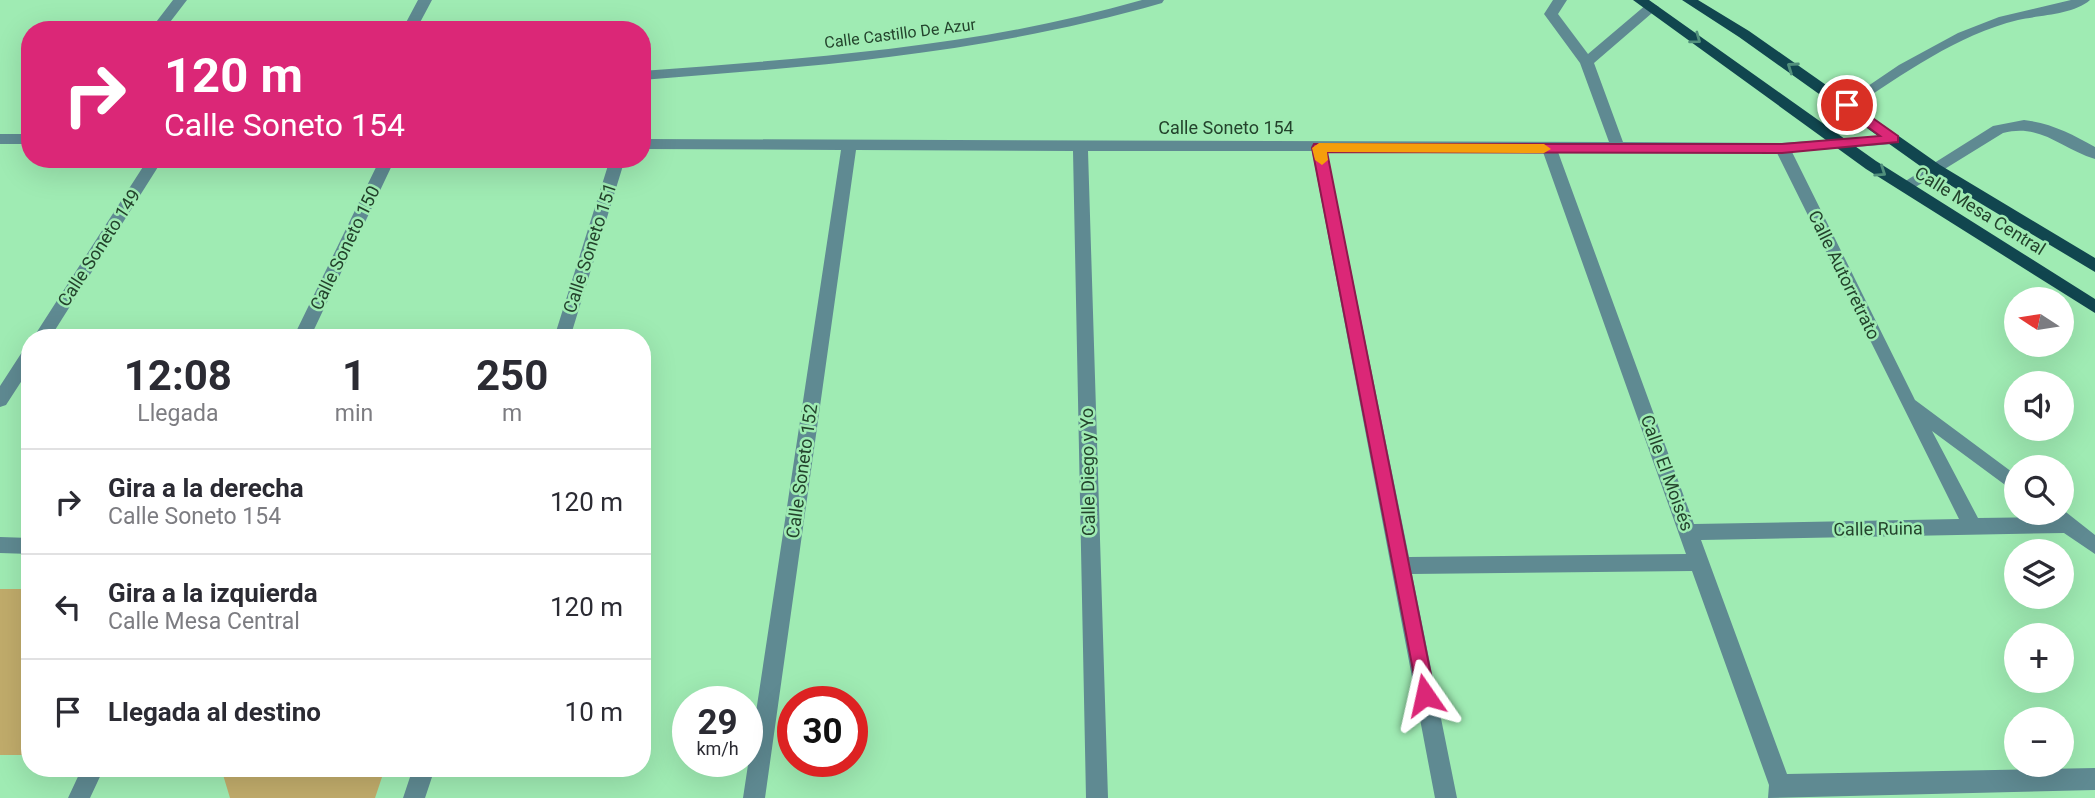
<!DOCTYPE html>
<html lang="es">
<meta charset="utf-8">
<style>
body{margin:0;font-family:Roboto,sans-serif;background:#f7f7f7;color:#2b2b33;height:100vh;display:flex;flex-direction:column;font-size:26px;white-space:nowrap}
*{box-sizing:border-box;margin:0}
p{font-size:23px;color:#7c7c81}
.icon{flex:none;width:38px;height:38px;fill:none;stroke:currentColor;stroke-width:2;stroke-linecap:round;stroke-linejoin:round}
.map{position:relative;flex:1;overflow:hidden}
.side{position:absolute;left:21px;top:329px;width:630px;height:448px;display:flex;flex-direction:column;background:#fff;border-radius:28px;box-shadow:0 7px 28px #0002}
.side>*{flex:none}
.banner{position:absolute;left:21px;top:21px;width:630px;height:147px;border-radius:28px;box-shadow:0 7px 28px #0002;background:#db2777;color:#fff;overflow:hidden}
.needle{width:46px;rotate:282deg}
.fabs{position:absolute;left:2004px;top:287px;display:grid;gap:14px}
.fabs a{display:grid;place-items:center;width:70px;height:70px;border-radius:50%;background:#fff;box-shadow:0 7px 28px #0002;font-size:35px}
.speed{position:absolute;left:672px;top:686px;display:flex;gap:14px;font-size:35px;font-weight:700;text-align:center}
.speed>*{display:grid;place-content:center;width:91px;height:91px;border-radius:50%;background:#fff;box-shadow:0 7px 28px #0002;line-height:1}
.speed small{font-size:18px;font-weight:400}
.speed .limit{border:10px solid #d22;background:#fff;color:#111}
.pin{position:absolute;display:grid;place-items:center;width:60px;height:60px;color:#fff;margin:-30px;border:4px solid #fff;border-radius:50%;box-shadow:0 2px 7px #0007}
.me{position:absolute;width:77px;margin:-38px;rotate:349deg;stroke-linejoin:round;filter:drop-shadow(0 0 5px #0008)}
.turn{display:flex;align-items:center;gap:24px;height:147px;padding:0 28px;font-size:32px}
.turn .icon{width:91px;height:91px;stroke-width:2.5}
.turn b{display:block;font-size:49px;line-height:60px}
.eta{display:flex;justify-content:space-evenly;align-items:center;height:119px;text-align:center}
.eta b{font-size:42px;font-weight:700;line-height:49px}
ul{padding:0;list-style:none}
li{display:flex;align-items:center;gap:21px;height:105px;padding:0 28px;border-top:2px solid #e1e1e2}
li div{flex:1}
li b{display:block;font-size:26px}
li em{font-style:normal}
.map>svg:first-child{display:block}
.green{fill:#c1ac6b}
.lines{fill:none;stroke-linecap:round;stroke-linejoin:round}
.minor{fill:#5f8a92;fill-rule:evenodd}
.major{fill:#11464f;fill-rule:evenodd}
.oneway{stroke:#51907c}
.route{fill:#db2777;stroke:#8e194d;stroke-width:2}
.slow{fill:#f59e0b}
.labels{text-anchor:middle;stroke-width:5;stroke-linejoin:round;paint-order:stroke}
.far-street-label{font-size:16px;fill:#23432c;stroke:#9febb3}
.street-label{font-size:18px;fill:#23432c;stroke:#9febb3}
</style>
<div class="map">
<svg width="2095" height="798" viewBox="0 0 2095 798">
<rect width="100%" height="100%" fill="#9febb3"/>
<path class="green" d="M0,589H30V755H0Z
M221,768H385L375,798H230Z"/>
<g class="lines">
<path class="minor" d="M173,0H187L164,30H150Z
M418,0H432L416,30H402Z
M1142,0H1164L1162,3C987,53 822,66 642,80V71C811,58 979,47 1142,0Z
M1553,0H1567L1558,14L1588,54L1647,4L1652,3L1659,7L1594,63L1623,142L1782,143L1898,135L1900,139L1893,144L1792,152L1915,400L2016,475V493L1932,431L1978,518L2045,517L2043,513H2062V509L2095,535V554L2064,533L1701,540L1787,774L2095,768V790L1768,798L1769,785L1692,571L1412,574L1457,798H1435L1312,151H1088L1108,798H1086L1073,151L856,150L765,798H743L841,150L642,149V139L1609,142L1580,63L1544,14ZM1327,151L1543,152L1686,554L1409,557ZM1558,152L1777,153L1959,519L1694,524Z
M2071,0H2090C2073,15 2039,15 2018,20C1957,35 1903,74 1852,108H1842L1840,105L1899,65L1958,33L1999,17Z
M2024,120C2051,123 2072,134 2095,147V159C2061,149 2041,123 2003,133L1909,191L1904,192L1896,187L1993,126Z
M0,134H30V144H0Z
M148,159H163L50,338H33Z
M380,159H395L310,338H293Z
M610,159H625L570,338H554Z
M30,347V368L6,405L0,407V386L24,349Z
M0,537L30,538V554L0,553Z
M82,768H104L90,798H68Z
M413,768H435L425,798H403Z"/>
<path class="major" d="M1633,0H1649L1876,161L2095,299V313L1866,169Z
M1682,0H1698L1749,31L1940,165L2095,258V272L1930,173L1739,37Z"/>
</g>
<defs><path id="oneway-chevron" d="M-2-3.5L2.5 0L-2 3.5" fill="none" stroke-width="1.6" stroke-linecap="round" stroke-linejoin="round" transform="scale(1.75)"/></defs>
<g class="oneway">
<use href="#oneway-chevron" transform="translate(1696 39) rotate(36)"/>
<use href="#oneway-chevron" transform="translate(1792 67) rotate(-145)"/>
<use href="#oneway-chevron" transform="translate(1881 172) rotate(34)"/>
</g>
<path class="route" d="M1847,100L1898,136V142L1782,153L1327,152L1435,695L1432,701L1425,704L1419,701L1312,148L1314,144H1782L1880,136L1842,108V102Z"/>
<path class="slow" d="M1319,143L1544,144L1551,149L1544,153L1327,152L1328,160L1322,165L1315,160L1312,148Z"/>
<g class="labels">
<g class="far-street-label">
<text transform="translate(900 33) rotate(-7)" y="6">Calle Castillo De Azur</text>
</g>
<g class="street-label">
<text x="1226" y="134">Calle Soneto 154</text>
<text transform="translate(1980 211) rotate(32)" y="6">Calle Mesa Central</text>
<text transform="translate(99 248) rotate(-57)" y="6">Calle Soneto 149</text>
<text transform="translate(345 248) rotate(-64)" y="6">Calle Soneto 150</text>
<text transform="translate(590 248) rotate(-72)" y="6">Calle Soneto 151</text>
<text transform="translate(1844 275) rotate(64)" y="6">Calle Autorretrato</text>
<text transform="translate(802 471) rotate(-82)" y="6">Calle Soneto 152</text>
<text transform="translate(1088 472) rotate(-91)" y="6">Calle Diego y Yo</text>
<text transform="translate(1667 473) rotate(70)" y="6">Calle El Moisés</text>
<text transform="translate(1878 529) rotate(-1)" y="6">Calle Ruina</text>
</g>
</g>
</svg>
<div class="fabs">
<a><svg class="needle" viewBox="-14 -14 28 28"><path d="M0-13l5 13h-10z" fill="#e53935"/><path d="M0 13l5-13h-10z" fill="#7c7c81"/></svg></a>
<a><svg class="icon" aria-label="sound" viewBox="0 0 24 24"><path d="M4 9h4l5-4v14l-5-4H4zM17 9q2 3 0 6"/></svg></a>
<a><svg class="icon" aria-label="search" viewBox="0 0 24 24"><circle cx="10" cy="10" r="6"/><path d="M15 15l6 6"/></svg></a>
<a><svg class="icon" aria-label="layers" viewBox="0 0 24 24"><path d="M12 4l9 5-9 5-9-5zM3 14l9 5 9-5"/></svg></a>
<a>+</a>
<a>−</a>
</div>
<div class="speed"><div>29<small>km/h</small></div><div class="limit">30</div></div>
<div class="pin" style="left:1847px;top:105px;background:#d93025"><svg class="icon" aria-label="arrive" viewBox="0 0 24 24"><path d="M6 21V4h12l-3 4 3 4H6"/></svg></div>
<svg class="me" style="left:1425px;top:695px" viewBox="-20 -20 40 40"><path d="M0-17L14 15 0 8-14 15z" fill="#db2777" stroke="#fff" stroke-width="4"/></svg>
<div class="banner">
<div class="turn"><svg class="icon" aria-label="right" viewBox="0 0 24 24"><path d="M7 20v-9h11M14 6l5 5-5 5"/></svg><div><b>120 m</b>Calle Soneto 154</div></div>
</div>
<section class="side">
<div class="eta">
<div><b>12:08</b><p>Llegada</p></div>
<div><b>1</b><p>min</p></div>
<div><b>250</b><p>m</p></div>
</div>
<ul>
<li><svg class="icon" aria-label="right" viewBox="0 0 24 24"><path d="M7 20v-9h11M14 6l5 5-5 5"/></svg><div><b>Gira a la derecha</b><p>Calle Soneto 154</p></div><em>120 m</em></li>
<li><svg class="icon" aria-label="left" viewBox="0 0 24 24"><path d="M17 20v-9H6M10 6l-5 5 5 5"/></svg><div><b>Gira a la izquierda</b><p>Calle Mesa Central</p></div><em>120 m</em></li>
<li><svg class="icon" aria-label="arrive" viewBox="0 0 24 24"><path d="M6 21V4h12l-3 4 3 4H6"/></svg><div><b>Llegada al destino</b></div><em>10 m</em></li>
</ul>
</section>
</div>
